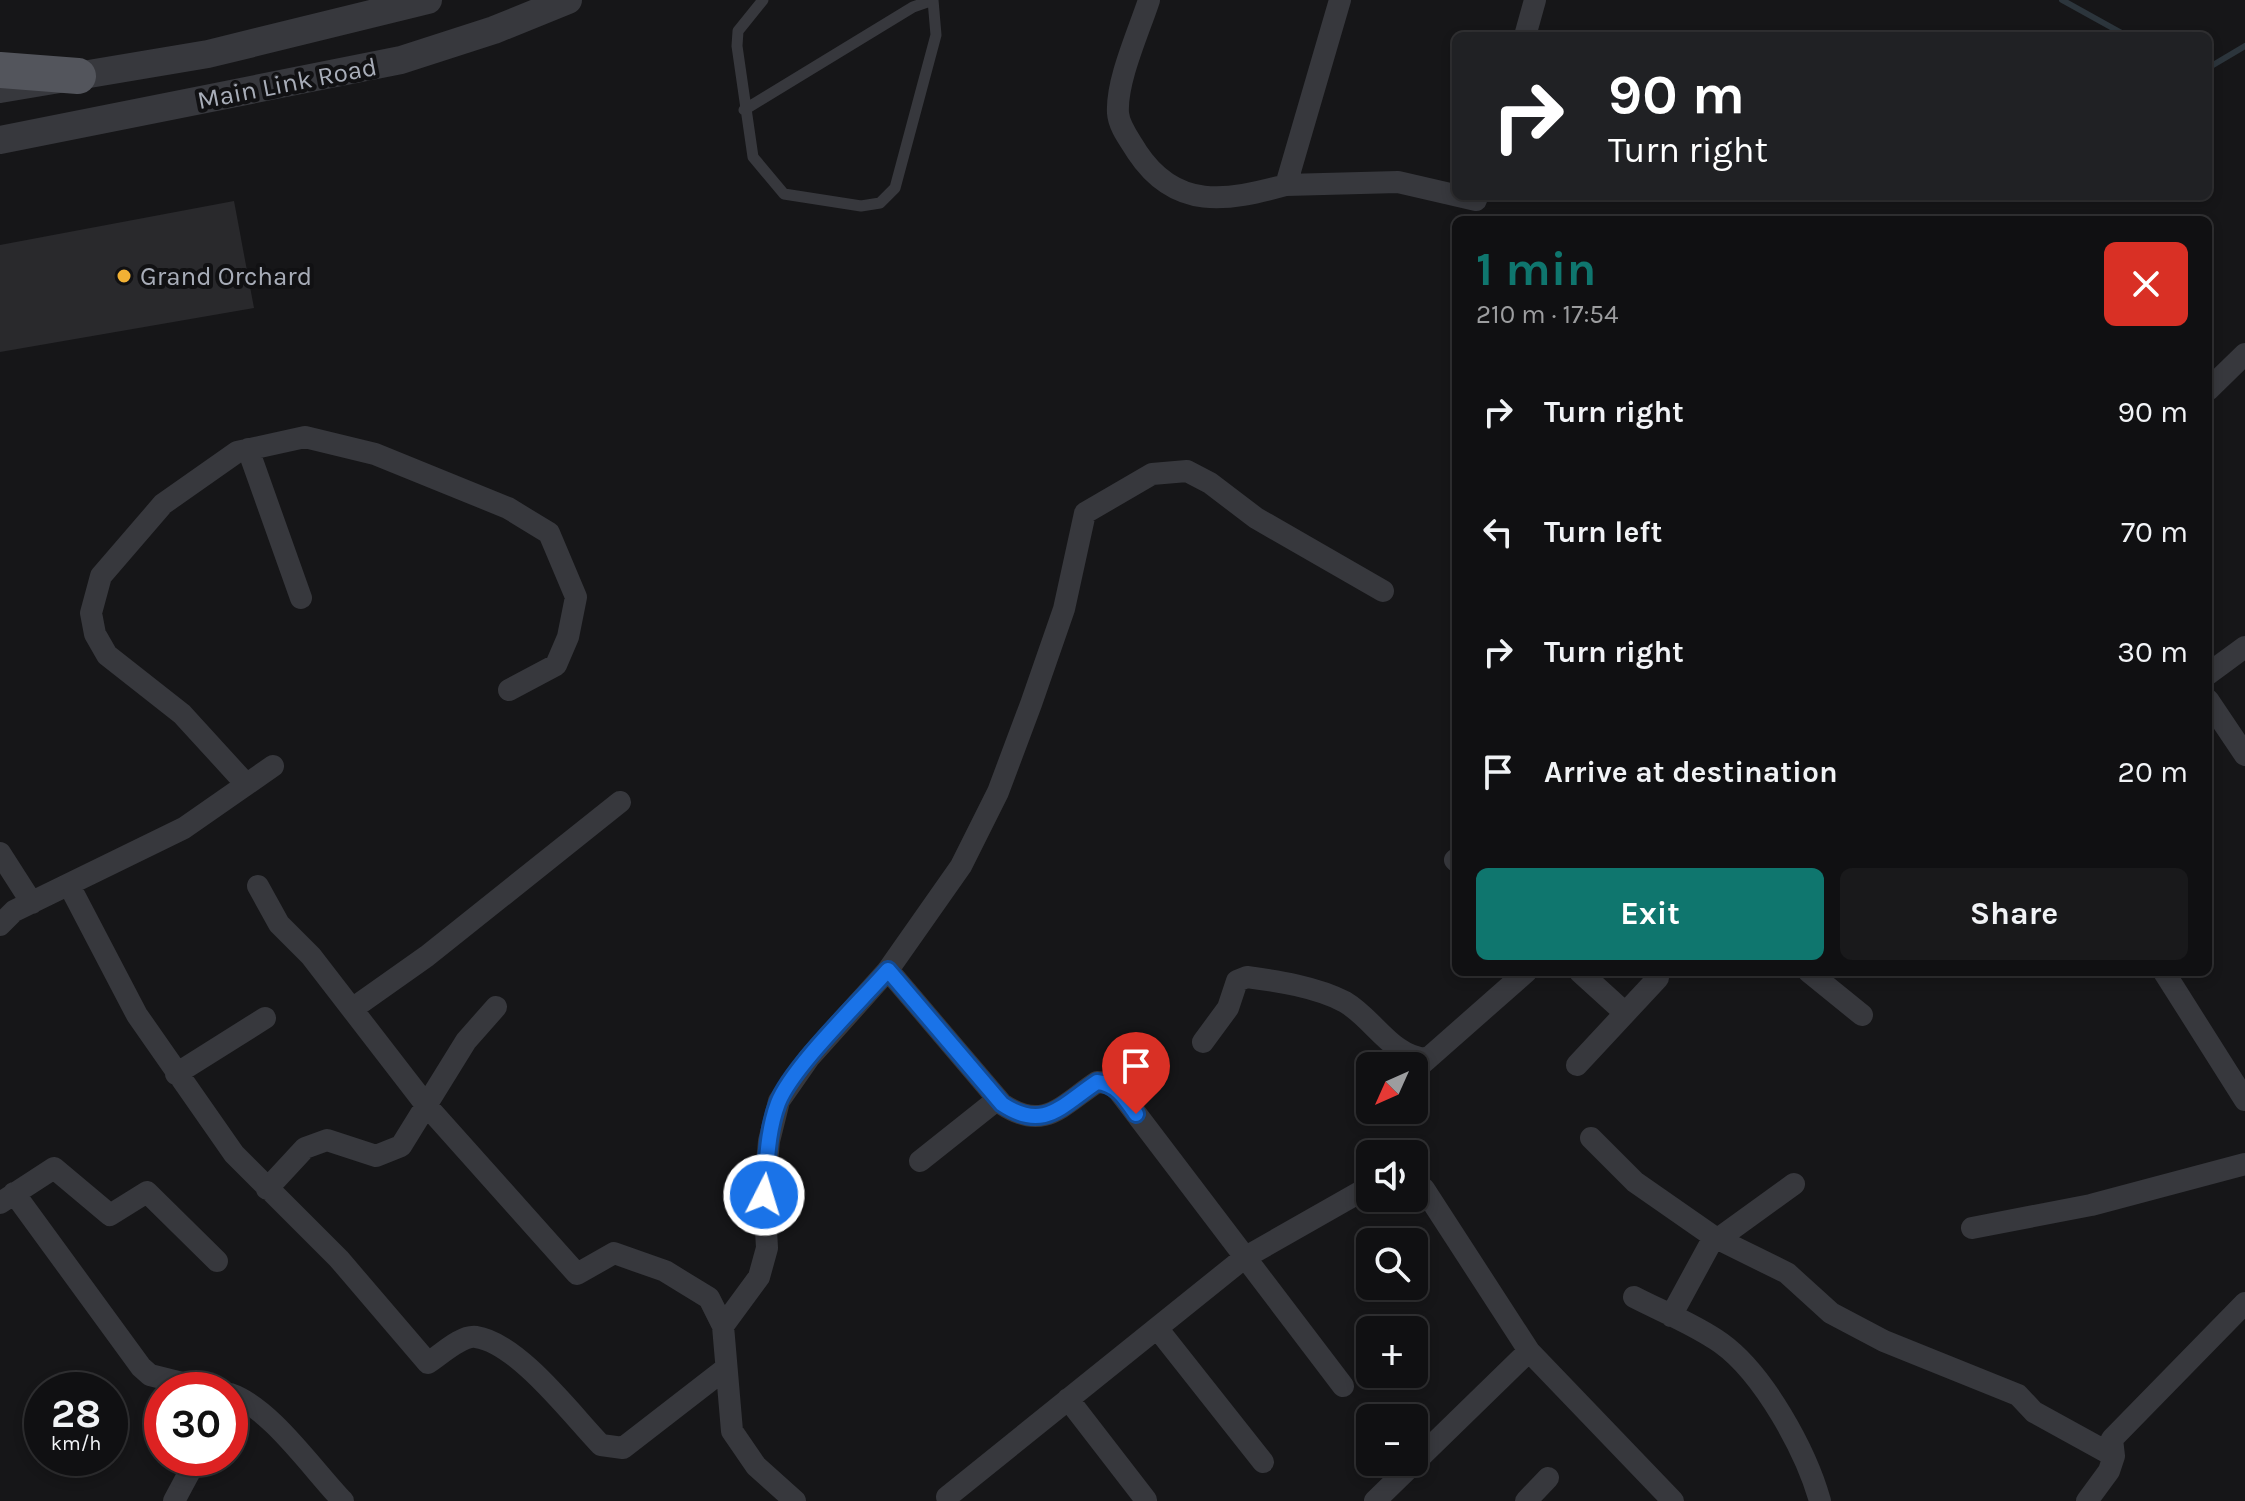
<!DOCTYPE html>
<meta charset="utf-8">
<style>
body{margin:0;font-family:Karla,sans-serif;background:#19191b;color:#f1f3f6;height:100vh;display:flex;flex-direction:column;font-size:30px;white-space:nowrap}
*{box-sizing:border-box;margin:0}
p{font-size:26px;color:#9c9d9f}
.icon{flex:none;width:44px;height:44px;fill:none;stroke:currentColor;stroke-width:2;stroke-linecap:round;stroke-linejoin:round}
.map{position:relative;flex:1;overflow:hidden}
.side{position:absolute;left:1452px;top:216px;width:760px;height:760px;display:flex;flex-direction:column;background:#101012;border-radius:12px;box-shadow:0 4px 12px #0003,0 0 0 2px #303032}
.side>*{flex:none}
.hud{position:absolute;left:1452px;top:32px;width:760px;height:168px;border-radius:12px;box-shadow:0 4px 12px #0003,0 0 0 2px #303032;background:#202124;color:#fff;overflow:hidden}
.needle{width:52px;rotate:225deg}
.controls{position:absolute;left:1356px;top:1052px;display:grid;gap:16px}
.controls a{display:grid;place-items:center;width:72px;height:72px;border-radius:12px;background:#101012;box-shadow:0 4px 12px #0003,0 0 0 2px #303032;font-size:40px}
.speed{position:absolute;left:24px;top:1372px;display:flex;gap:16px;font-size:40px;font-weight:700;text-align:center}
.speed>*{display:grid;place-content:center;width:104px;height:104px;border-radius:50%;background:#101012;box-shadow:0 4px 12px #0003,0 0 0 2px #303032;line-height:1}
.speed small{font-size:20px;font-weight:400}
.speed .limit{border:12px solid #d22;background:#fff;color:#111}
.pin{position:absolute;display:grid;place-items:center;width:68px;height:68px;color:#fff;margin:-82px -34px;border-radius:50% 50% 50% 0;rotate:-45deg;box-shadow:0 0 8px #0007}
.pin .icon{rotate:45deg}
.me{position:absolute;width:88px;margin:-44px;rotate:5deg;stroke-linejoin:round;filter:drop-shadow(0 0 6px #0008)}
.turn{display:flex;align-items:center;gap:28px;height:168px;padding:0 24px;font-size:36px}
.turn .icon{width:104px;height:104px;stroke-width:2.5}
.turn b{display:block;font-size:56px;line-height:68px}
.round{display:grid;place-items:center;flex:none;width:84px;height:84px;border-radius:12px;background:#19191b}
.summary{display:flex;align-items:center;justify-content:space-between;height:136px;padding:0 24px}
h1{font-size:48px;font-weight:700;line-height:60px;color:#0f766e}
.action{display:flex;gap:16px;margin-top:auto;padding:16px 24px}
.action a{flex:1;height:92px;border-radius:12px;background:#0f766e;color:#fff;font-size:32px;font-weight:700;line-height:92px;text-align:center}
.action a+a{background:#19191b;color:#f1f3f6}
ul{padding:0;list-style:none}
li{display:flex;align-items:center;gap:24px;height:120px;padding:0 24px}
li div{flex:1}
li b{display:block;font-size:30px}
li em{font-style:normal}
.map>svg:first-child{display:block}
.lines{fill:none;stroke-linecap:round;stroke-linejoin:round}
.stream{stroke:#2c353c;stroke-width:6}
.building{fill:#29292c}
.service{stroke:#37383d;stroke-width:11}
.minor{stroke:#37383d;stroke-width:22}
.tertiary{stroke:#37383d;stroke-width:28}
.primary{stroke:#53555c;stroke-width:36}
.route-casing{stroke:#114b97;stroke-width:20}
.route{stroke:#1a73e8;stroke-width:14}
.poi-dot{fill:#f2b134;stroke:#111113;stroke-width:3}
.labels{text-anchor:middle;stroke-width:8;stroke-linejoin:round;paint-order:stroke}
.street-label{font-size:26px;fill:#a8adb8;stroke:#111113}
.poi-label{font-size:26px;fill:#a8adb8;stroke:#111113;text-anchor:start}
</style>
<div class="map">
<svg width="2245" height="1501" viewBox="0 0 2245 1501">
<rect width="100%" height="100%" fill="#161618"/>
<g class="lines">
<path class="stream" d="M2062,0L2127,36
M2208,68L2245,46"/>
</g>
<path class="building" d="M234,201L254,308L0,352V245Z"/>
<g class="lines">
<path class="service" d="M744,110L913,7L933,0L936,35L895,188L880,203L861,206L784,194L753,157L737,46L738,31L763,0"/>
<path class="minor" d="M1149,0C1139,31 1116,81 1118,113C1119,127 1130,140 1137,152C1176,211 1227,201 1286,185L1340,0
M1525,36L1535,0
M1286,185L1398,182L1476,200L1477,196
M2208,390L2245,354
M248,449L301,598
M2208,674L2245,647
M2208,700L2245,755
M246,784L182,714L107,655L95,634L91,613L101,576L163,504L237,452L305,437L375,454L508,508L549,533L576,597L568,637L556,665L509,690
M0,853L32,903
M1455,860L1456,861
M69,885L137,1015L234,1154L339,1259L428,1363C441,1355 461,1335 476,1337C518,1343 572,1415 601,1445L623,1448L725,1369
M258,886L279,924L311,956L426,1105L577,1274L614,1253L665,1271L709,1298L723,1326L732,1431L756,1466L795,1501
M0,925L14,911L184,828L273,766
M888,970L1002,1104C1044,1132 1061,1106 1097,1082L1109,1083L1118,1090L1343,1386
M1580,972L1625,1013
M1809,972L1862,1015
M2164,972L2245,1100
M352,1009L427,956L620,802
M1203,1042L1228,1008L1237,981L1247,977C1277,981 1317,987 1345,1002C1374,1019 1391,1056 1426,1059
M1577,1065L1658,978V972
M1416,1069L1526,972
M176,1074L265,1018
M1591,1138L1635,1182L1714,1237L1787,1273L1831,1313L1884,1341L2018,1395L2034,1412L2114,1456
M920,1161L998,1099
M1414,1183L1424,1189L1529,1351L1673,1501
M267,1189L305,1148L327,1140L376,1156L401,1146L466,1041L496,1007
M14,1193L141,1367L150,1375L210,1390
M0,1203L54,1168L110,1215L147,1192L217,1261
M1972,1228L2091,1205L2245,1164
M1718,1239L1794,1184
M1634,1297C1663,1312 1694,1324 1721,1343C1764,1374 1806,1451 1820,1501
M1671,1316L1714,1237
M723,1326L759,1277L767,1248L764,1195L769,1141L779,1101L809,1058L888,970L961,866L998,792L1031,704L1064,609L1085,513L1152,474L1187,471L1210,483L1256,518L1383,591
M1157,1328L1263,1462
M230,1394C270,1407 313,1470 343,1501
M1068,1399L1146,1500
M947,1497L1244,1258L1360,1192L1370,1190
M174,1501L197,1458
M1375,1501L1529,1351
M1526,1501L1548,1478
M2087,1501L2109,1471L2114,1456L2112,1439L2245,1303"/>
<path class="tertiary" d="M0,89L208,54L428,0
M0,140L401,60L494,30L568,0"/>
<path class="primary" d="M0,70L78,76"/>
</g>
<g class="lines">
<defs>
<path id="route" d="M764,1195C767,1164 767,1132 778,1103C792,1067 860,1002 888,970L1002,1104C1044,1132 1061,1106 1097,1082C1117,1084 1125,1098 1136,1114"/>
</defs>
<use href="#route" class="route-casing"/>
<use href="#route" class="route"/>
</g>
<circle class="poi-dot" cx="124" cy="276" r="8"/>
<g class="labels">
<g class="street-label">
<text transform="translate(287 83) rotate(-11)" y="9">Main Link Road</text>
</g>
<g class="poi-label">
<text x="140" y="285">Grand Orchard</text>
</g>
</g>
</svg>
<div class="controls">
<a><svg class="needle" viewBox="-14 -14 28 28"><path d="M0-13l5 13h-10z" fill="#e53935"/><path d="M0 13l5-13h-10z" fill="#9c9d9f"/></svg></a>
<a><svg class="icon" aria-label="sound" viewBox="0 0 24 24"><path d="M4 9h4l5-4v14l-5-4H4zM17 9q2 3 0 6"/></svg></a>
<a><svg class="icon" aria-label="search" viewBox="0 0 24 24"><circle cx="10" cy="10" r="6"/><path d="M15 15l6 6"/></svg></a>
<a>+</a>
<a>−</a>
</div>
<div class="speed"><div>28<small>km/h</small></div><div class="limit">30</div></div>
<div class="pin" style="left:1136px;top:1114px;background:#d93025"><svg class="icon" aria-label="arrive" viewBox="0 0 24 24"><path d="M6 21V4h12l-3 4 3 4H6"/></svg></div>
<svg class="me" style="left:764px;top:1195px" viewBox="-20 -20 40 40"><circle r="17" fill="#1a73e8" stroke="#fff" stroke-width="3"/><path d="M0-11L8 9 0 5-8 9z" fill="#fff"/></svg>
<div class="hud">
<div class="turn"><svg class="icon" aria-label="right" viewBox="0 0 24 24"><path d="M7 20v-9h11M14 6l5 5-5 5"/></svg><div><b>90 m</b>Turn right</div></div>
</div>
<section class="side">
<div class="summary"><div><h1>1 min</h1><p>210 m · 17:54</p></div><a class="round" style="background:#d93025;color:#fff"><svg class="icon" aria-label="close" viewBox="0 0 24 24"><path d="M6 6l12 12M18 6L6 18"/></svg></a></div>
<ul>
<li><svg class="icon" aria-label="right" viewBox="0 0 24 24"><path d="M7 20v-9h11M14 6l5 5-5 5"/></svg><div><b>Turn right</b></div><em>90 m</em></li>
<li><svg class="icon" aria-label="left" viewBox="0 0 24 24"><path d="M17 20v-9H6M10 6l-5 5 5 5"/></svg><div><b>Turn left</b></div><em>70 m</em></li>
<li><svg class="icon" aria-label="right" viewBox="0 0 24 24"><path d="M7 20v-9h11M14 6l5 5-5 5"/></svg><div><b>Turn right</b></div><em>30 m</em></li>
<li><svg class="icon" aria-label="arrive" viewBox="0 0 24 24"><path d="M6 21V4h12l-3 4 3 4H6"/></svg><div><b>Arrive at destination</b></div><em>20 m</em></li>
</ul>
<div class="action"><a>Exit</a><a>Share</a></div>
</section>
</div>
